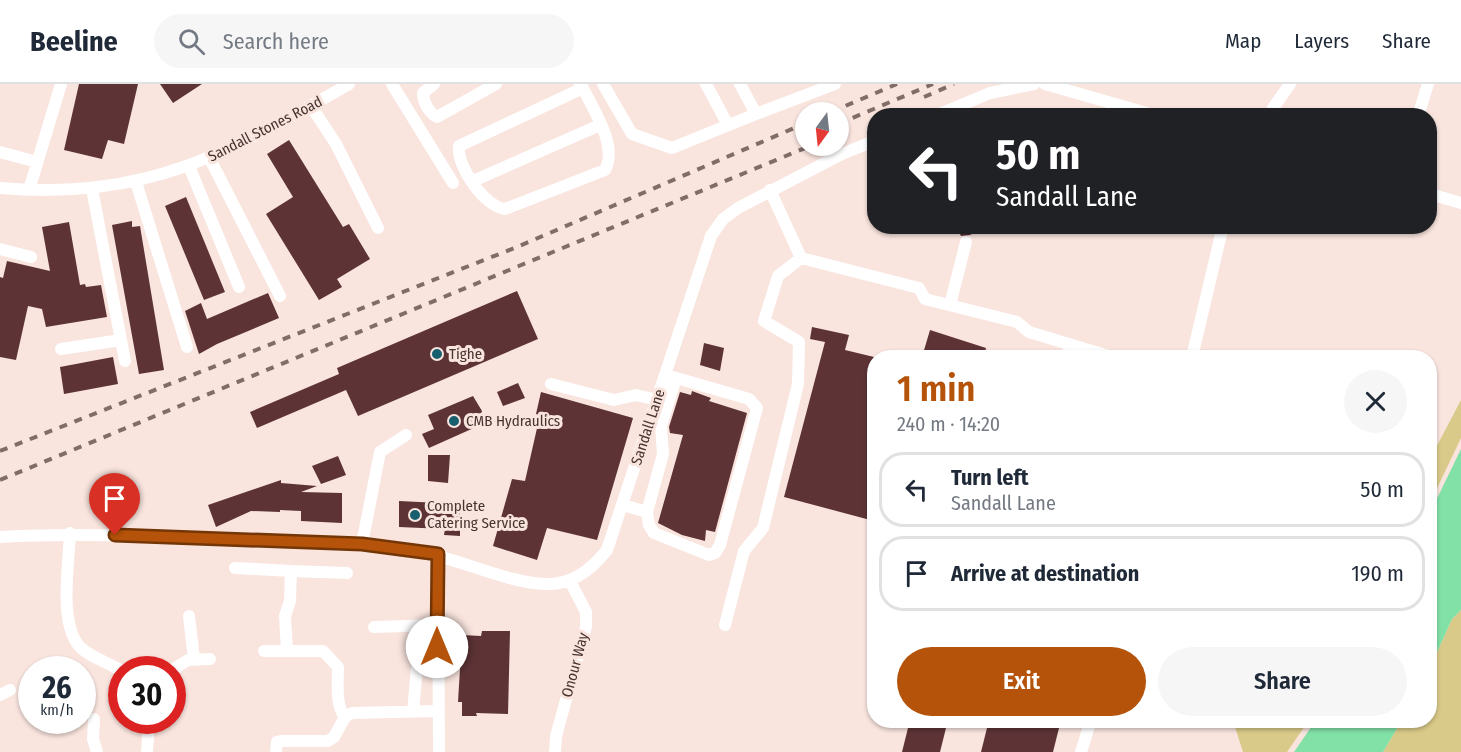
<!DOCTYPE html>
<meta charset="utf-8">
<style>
body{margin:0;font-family:"Fira Sans Condensed",sans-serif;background:#f6f6f7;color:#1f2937;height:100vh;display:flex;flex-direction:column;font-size:22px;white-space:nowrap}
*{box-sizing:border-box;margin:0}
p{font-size:20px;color:#747a83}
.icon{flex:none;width:33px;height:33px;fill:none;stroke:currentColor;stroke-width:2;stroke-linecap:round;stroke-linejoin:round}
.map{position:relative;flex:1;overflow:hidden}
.drawer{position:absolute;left:867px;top:266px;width:570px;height:378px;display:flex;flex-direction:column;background:#fff;border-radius:24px;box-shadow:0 2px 4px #0004}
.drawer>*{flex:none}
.banner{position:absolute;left:867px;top:24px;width:570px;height:126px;border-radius:24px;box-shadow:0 2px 4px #0004;background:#202124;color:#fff;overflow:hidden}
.needle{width:39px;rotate:195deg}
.controls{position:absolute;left:795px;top:18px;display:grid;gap:12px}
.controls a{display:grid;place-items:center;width:54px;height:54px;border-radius:50%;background:#fff;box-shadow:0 2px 4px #0004;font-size:30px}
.speed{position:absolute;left:18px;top:572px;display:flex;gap:12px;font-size:30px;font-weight:700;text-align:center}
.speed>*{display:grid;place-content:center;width:78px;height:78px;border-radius:50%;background:#fff;box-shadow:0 2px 4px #0004;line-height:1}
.speed small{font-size:15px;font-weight:400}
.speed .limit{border:9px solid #d22;background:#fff;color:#111}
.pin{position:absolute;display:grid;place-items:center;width:51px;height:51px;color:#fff;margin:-62px -26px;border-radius:50% 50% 50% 0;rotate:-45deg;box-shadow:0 0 6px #0007}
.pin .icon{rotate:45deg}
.me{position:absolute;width:66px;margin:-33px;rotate:0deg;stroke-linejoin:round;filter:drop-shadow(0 0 4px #0008)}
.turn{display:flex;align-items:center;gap:21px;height:126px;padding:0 30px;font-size:27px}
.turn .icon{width:78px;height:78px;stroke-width:2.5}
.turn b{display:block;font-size:42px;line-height:51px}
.round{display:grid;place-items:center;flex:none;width:63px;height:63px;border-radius:32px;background:#f6f6f7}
.headline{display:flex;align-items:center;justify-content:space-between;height:102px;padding:0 30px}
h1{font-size:36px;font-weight:600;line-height:45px;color:#b45309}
.cta{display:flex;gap:12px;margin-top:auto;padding:12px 30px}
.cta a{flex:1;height:69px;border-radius:36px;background:#b45309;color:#fff;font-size:24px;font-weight:600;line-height:69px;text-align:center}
.cta a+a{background:#f6f6f7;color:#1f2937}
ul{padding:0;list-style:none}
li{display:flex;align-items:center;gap:18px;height:75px;margin:0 12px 9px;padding:0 18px;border:3px solid #e0e1e3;border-radius:24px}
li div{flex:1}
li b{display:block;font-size:22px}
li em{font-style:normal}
header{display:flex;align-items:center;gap:36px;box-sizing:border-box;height:84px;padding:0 30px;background:#fff;border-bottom:2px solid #e0e1e3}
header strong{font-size:28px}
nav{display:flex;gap:33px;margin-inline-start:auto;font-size:21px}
.search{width:420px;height:54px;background:#f6f6f7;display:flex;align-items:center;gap:15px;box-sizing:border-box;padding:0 21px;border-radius:33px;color:#747a83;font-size:22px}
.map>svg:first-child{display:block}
.green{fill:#daca89}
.water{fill:#82e1a7}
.building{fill:#5d3336}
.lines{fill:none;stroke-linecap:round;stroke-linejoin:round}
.minor{stroke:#fff;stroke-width:12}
.rail{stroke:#816c67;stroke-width:4;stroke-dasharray:8 8;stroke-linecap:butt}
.route-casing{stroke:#753606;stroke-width:15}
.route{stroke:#b45309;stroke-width:10}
.poi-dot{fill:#175f6f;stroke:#f9e4de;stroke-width:2}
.labels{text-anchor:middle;stroke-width:6;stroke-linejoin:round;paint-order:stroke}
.street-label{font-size:15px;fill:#48342f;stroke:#f9e4de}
.poi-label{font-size:15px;fill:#48342f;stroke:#f9e4de;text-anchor:start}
</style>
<header>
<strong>Beeline</strong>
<div class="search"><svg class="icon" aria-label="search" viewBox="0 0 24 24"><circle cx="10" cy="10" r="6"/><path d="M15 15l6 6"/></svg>Search here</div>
<nav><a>Map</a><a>Layers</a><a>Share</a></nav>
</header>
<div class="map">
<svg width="1461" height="668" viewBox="0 0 1461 668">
<rect width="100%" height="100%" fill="#f9e4de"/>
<path class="green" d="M1461,316V354L1430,419V375Z
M1461,526V668H1383L1402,636H1430V584L1452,535Z
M1239,636H1309L1287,668H1243L1235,643Z"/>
<path class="water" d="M1461,365V526L1452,535L1430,584V429Z
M1316,636H1402L1383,668H1294Z"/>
<path class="building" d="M79,0H138L124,60L108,56L102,75L64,66Z
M160,0H202L173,19Z
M289,56L343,143L349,140L370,175L337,195L342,203L319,216L266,130L293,113L267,70Z
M186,113L225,208L204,216L165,122Z
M132,137V143L140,142L164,286L139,290L112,141Z
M69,138L80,201L85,200L86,203L101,201L107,233L46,243L42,225L28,222L16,276L0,273V193L3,194L7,177L50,187L42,143Z
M956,142H987L970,151L961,152Z
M517,207L538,255L358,332L346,306L257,344L250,328L339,290L337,284Z
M268,209L279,234L217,260L199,270L185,227L201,219L207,235Z
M812,243L849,251L845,266L874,273V437L784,413L825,258L810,255Z
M930,246L986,264L984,273H922Z
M704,259L724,264L720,287L700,281Z
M113,273L118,300L64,310L60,283Z
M518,299L525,314L503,322L497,308Z
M692,307L711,314L709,317L747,329L715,448L706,446L705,457L682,451L658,439L683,351L670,349L669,343L680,308L691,311Z
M541,308L633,334L597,456L547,444L537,476L493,462L512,395L525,397L540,331L536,330Z
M473,312L482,327L476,343L429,364L422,350L434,345L428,331Z
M428,371H450L448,399L428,397Z
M338,372L346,391L321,400L312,382Z
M281,396V399L317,402L301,408L342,409V439L301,437V427L280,426V428L251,427L216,443L208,421Z
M399,417L460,420V452L444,451L445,445L399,443Z
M482,547H510L508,630L476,629L477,632H462V618H458L462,551L481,552Z
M910,636H948L940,668H902Z
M989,636H1061L1053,668H981Z"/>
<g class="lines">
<path class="minor" d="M392,0L453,99
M434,0L423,9C423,18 429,29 437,33L496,0
M580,0L583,4C594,27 618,62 605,86L505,125C485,123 456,82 459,62L583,4
M603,0L632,50L672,64L756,30L740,0
M706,0L728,41
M1045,0L1157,32
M311,22L336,60L378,144
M756,30L835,0
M935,32L990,9L1034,0
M1271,32L1273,24L1290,0
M1418,32L1428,0
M0,68L37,78
M210,75L280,212
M189,82L239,203
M473,97L600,41
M136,98L187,263
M0,104C147,116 227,70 349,0
M92,105L125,277
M29,106L61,0
M770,106L801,174L919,204L925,215L1017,238L1029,248L1112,273
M1430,110L1461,119
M0,165L31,173
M950,221L966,158
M61,265L121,256
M1066,273L1070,260
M1192,273L1223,142
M665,291L673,293L749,315L757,324L720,461L715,469L709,471L654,449L649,441L647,428L663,370L661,342L676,294
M551,300L614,316L636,311L657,316
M623,421L647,428
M70,449C69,479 58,542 81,564C92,574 109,579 122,587
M0,453C75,449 148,452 223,455C286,457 348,459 410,466C455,472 505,499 546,500C572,501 592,485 607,466L711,152L723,135L738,124L842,70L874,57
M362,460L380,368L406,351
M438,470L439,668
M235,484L291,487
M189,532L194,575
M725,541L744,467L763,444L798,300L799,258L764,237L778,192L801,174
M374,543L437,541
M264,567H323L338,583C338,598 335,621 345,633
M287,567L285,532L290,517L291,487L347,489
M172,586L188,576L210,575
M0,611L10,606
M413,628L417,583
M345,633L352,629L437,627
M94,635L93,655L97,668
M147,668L149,636
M276,668L277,658L282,657H328L334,653L345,633
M555,668L556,652L586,543V528L570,497
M1081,668L1091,636"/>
<path class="rail" d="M924,13L954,0
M831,28L897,0
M838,40L933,0
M0,367L517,163L806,39
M0,396L810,62"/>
</g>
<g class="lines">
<defs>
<path id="route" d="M115,451L362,460L438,470L437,563"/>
</defs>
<use href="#route" class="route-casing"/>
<use href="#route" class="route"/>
</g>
<g class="poi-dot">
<circle cx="437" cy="270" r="6"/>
<circle cx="454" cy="337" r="6"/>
<circle cx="415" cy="431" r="6"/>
</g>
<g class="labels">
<g class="street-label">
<text transform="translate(265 45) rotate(-27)" y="5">Sandall Stones Road</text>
<text transform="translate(648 343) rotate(-72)" y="5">Sandall Lane</text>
<text transform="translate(575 581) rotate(-75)" y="5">Onour Way</text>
</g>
<g class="poi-label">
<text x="449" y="275">Tighe</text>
<text x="466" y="342">CMB Hydraulics</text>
<text x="427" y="427">Complete<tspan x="427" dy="17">Catering Service</tspan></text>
</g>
</g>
</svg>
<div class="controls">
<a><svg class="needle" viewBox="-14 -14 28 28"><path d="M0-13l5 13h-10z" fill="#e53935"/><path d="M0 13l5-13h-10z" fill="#747a83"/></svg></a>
</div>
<div class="speed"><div>26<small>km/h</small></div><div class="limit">30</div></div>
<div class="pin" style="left:115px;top:451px;background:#d93025"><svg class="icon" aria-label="arrive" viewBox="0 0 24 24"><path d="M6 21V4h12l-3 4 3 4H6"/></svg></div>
<svg class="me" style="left:437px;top:563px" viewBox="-20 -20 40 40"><circle r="19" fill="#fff"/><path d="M0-13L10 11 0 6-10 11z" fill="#b45309"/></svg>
<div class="banner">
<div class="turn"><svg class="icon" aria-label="left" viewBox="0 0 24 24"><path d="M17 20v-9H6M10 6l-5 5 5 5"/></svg><div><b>50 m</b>Sandall Lane</div></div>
</div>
<section class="drawer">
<div class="headline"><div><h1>1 min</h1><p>240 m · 14:20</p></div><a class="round"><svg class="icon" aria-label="close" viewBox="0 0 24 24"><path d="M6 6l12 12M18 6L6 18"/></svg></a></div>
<ul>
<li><svg class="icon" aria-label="left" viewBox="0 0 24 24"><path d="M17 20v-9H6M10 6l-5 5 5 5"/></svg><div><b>Turn left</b><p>Sandall Lane</p></div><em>50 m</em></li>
<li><svg class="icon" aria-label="arrive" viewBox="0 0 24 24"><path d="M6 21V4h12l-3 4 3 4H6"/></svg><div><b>Arrive at destination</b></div><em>190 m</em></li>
</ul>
<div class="cta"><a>Exit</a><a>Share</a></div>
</section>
</div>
